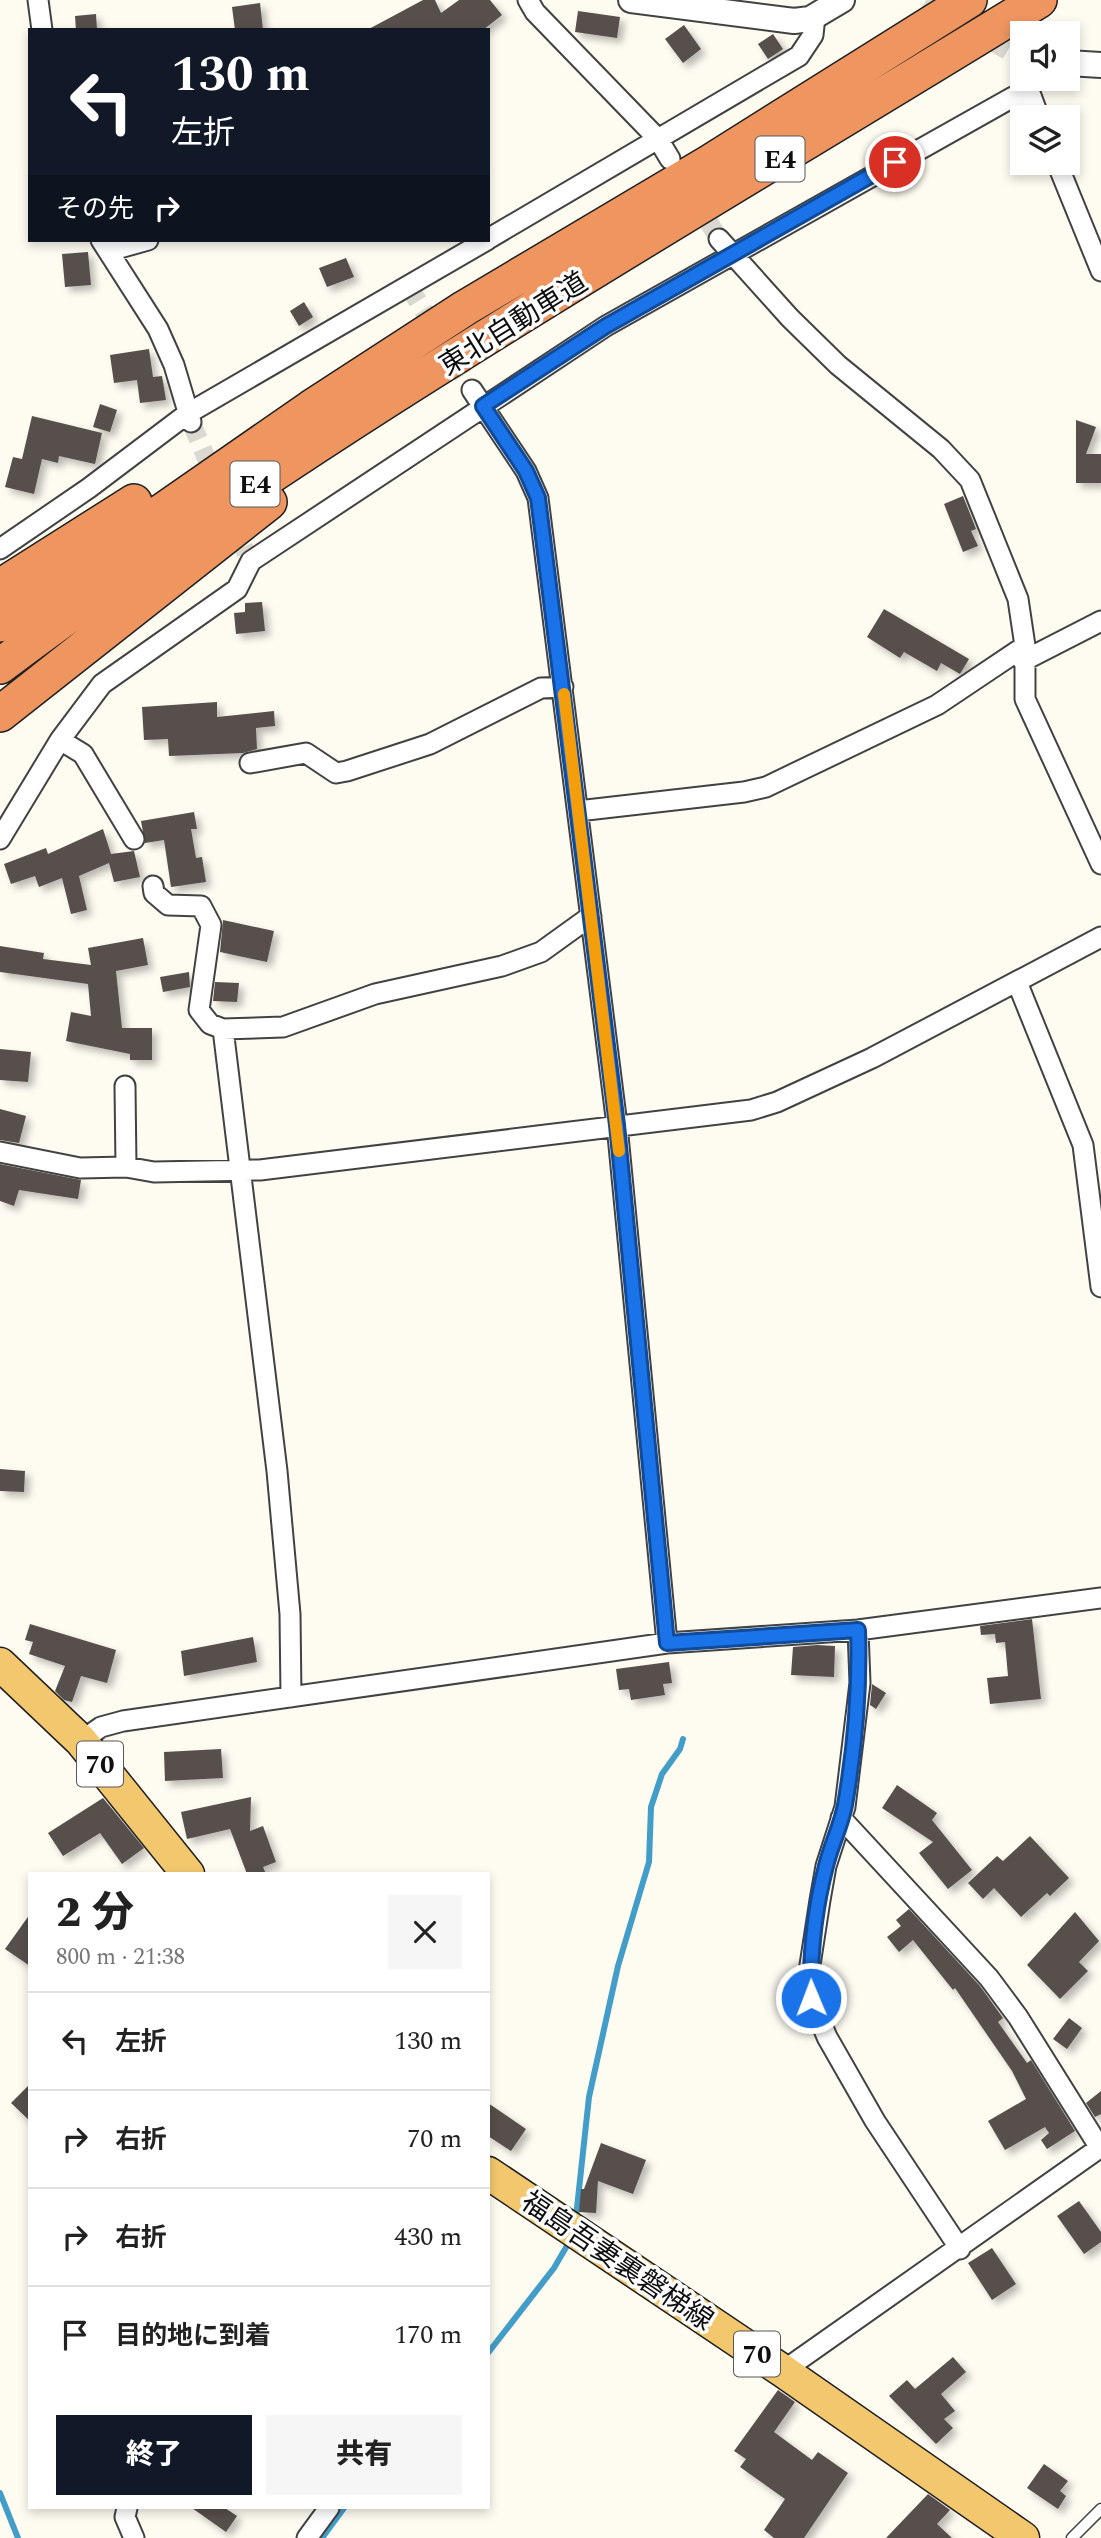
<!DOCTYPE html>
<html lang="ja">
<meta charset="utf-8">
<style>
body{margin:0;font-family:Spectral,"Noto Sans JP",serif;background:#f6f6f6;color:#222;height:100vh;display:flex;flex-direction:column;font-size:26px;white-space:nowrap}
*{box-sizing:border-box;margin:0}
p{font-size:23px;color:#767676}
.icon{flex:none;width:38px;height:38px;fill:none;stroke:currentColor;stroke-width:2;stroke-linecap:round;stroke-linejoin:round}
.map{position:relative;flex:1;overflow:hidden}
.panel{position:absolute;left:28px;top:1872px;width:462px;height:637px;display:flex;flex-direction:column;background:#fff;border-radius:0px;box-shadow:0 4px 10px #0003}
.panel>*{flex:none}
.hud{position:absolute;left:28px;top:28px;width:462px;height:214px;border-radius:0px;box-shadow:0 4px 10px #0003;background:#111827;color:#fff;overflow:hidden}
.tools{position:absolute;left:1010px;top:21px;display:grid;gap:14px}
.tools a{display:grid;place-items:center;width:70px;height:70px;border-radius:0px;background:#fff;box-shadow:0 4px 10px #0003;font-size:35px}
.pin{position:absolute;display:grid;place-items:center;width:60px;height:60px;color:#fff;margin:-30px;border:4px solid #fff;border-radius:50%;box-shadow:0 2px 7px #0007}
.me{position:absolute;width:77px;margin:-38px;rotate:359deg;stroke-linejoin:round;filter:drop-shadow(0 0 5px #0008)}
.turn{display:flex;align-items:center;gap:24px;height:147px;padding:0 28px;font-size:32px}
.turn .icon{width:91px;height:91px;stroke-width:2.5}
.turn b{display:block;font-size:49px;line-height:60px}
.then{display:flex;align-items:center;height:66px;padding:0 28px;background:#0003;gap:14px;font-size:26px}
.round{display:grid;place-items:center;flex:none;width:74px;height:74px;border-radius:0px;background:#f6f6f6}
.overview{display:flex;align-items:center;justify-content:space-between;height:119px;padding:0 28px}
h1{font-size:42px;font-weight:800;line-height:52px}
.action{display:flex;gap:14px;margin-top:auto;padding:14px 28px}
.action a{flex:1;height:80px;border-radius:0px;background:#111827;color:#fff;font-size:28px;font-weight:800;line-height:80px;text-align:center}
.action a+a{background:#f6f6f6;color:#222}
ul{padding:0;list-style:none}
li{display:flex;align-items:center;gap:21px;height:98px;padding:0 28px;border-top:2px solid #e0e0e0}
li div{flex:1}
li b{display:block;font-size:26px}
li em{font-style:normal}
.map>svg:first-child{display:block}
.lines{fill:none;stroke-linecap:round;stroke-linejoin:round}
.stream{stroke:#429dc8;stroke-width:6}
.building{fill:#574f4b;filter:url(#shadow)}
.minor-tunnel{stroke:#dad8cf;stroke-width:19;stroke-dasharray:19 10;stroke-linecap:butt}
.tertiary-tunnel{stroke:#dad8cf;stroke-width:24;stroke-dasharray:24 12;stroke-linecap:butt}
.service-casing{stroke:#424242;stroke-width:13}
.minor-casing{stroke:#424242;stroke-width:23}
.tertiary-casing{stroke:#424242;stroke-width:28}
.primary-casing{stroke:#202020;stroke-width:35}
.motorway-casing{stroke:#202020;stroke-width:38}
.service{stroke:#fff;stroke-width:10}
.minor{stroke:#fff;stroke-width:19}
.tertiary{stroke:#fff;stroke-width:24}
.primary{stroke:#f2c76d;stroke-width:32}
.motorway{stroke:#ee9560;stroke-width:35}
.route-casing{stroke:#114b97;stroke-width:18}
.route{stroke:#1a73e8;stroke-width:12}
.slow{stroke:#f59e0b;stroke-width:12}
.labels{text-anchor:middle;stroke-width:7;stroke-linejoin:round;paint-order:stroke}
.shield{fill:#fff;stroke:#575757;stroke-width:2}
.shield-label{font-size:26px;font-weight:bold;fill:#0f0f0f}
.street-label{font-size:28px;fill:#0f0f0f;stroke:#fff}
</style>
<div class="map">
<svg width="1101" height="2538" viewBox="0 0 1101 2538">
<defs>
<filter id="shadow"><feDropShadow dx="5" dy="5" stdDeviation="3.5" flood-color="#0004"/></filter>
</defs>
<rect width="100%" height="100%" fill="#fefbf1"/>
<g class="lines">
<path class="stream" d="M576,2217L589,2097L618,1966L649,1862L651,1807L662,1774L680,1749L683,1739
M488,2353L554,2268L568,2244
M0,2493L18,2538
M322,2538L344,2508"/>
</g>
<path class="building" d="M423,0H435L441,13L459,0H490L502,15L483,30H367Z
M260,3L263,30H235L232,7Z
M578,11L620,17L617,38L575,32Z
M96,14L97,30H76L75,16Z
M684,25L701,49L683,63L665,39Z
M773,34L783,49L768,59L758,44Z
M88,252L91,285L65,287L62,254Z
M346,258L354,277L327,287L319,268Z
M304,302L313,317L299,326L290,311Z
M149,349L153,377L162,376L166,400L140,403L137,380L114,383L110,355Z
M100,404L117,410L110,432L93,427Z
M32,416L102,433L95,464L59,456L58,463L42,459L34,494L5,487L13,457L22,459Z
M1076,420L1096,427L1086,454H1101V483H1076Z
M963,496L976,529L971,531L978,546L963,552L944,504Z
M262,602L265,631L236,634L234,613L245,612V603Z
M884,609L969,659L960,674L941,663L937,671L904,652L900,658L867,637Z
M217,702V717L274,711L275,726L256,728L257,749L243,753L169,756L168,739L144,740L142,707Z
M194,812L197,829H191L196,858L202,857L206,882L171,887L164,840L145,843L141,821Z
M103,829L111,854L134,851L140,877L114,882L109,863L79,876L87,910L71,914L62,878L39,887L35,876L11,884L4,864L46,848L48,854Z
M223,920L274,931L267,962L220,952Z
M143,938L148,965L116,971L122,1028H152V1060H130V1054L66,1041L71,1012L91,1016L88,984L0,972V946L44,953L43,959L91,965L88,948Z
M189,972L190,987L163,992L160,977Z
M215,982L239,983L237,1002L213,1001Z
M0,1049L31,1052L28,1082L0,1080Z
M0,1109L26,1116L19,1143L0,1140Z
M0,1164L81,1180L78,1199L19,1190L14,1206L0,1201Z
M0,1469L25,1471L24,1492L0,1491Z
M1032,1619L1041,1699L990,1704L987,1678L1008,1676L1005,1642L996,1643L995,1634L981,1635L980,1626Z
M30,1624L116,1650L107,1683L81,1676L72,1702L64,1700L55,1691L65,1666L29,1654L33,1642L25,1640Z
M253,1637L257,1662L184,1676L181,1651Z
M817,1645L835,1646L834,1677L791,1675L793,1647Z
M669,1662L672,1683L663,1684L665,1695L631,1700L629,1689L619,1690L616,1669Z
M872,1684L886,1693L876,1709L870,1705Z
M221,1749L223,1778L165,1781L164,1752Z
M897,1785L937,1813L932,1820L972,1870L948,1889L919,1853L933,1842L882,1808Z
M251,1797L250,1831L263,1826L276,1862L263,1867L266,1874H247L230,1829L187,1839L181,1812Z
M103,1798L144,1848L122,1864L100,1833L63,1856L48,1833Z
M1030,1836L1069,1878L1050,1896L1047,1893L1021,1917L994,1888L983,1899L968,1883L997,1856L1003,1861Z
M909,1909L980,1986L1003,2018L998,2022L1027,2063L1031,2060L1075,2131L1047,2149L1041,2140L1049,2133L1045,2127L1005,2150L988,2121L1026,2099L1012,2071L955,1988L953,1990L913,1940L899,1952L887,1937L901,1926L896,1920Z
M1075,1912L1099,1941L1079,1962L1088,1971L1060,1999L1027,1965Z
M30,1914V1966L5,1949Z
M1069,2018L1082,2028L1067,2049L1053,2039Z
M30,2084V2121L11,2103Z
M1101,2091V2114L1095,2117L1086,2103Z
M488,2103L526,2129L511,2151L488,2136Z
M601,2143L646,2160L633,2194L598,2181L596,2213L579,2212L581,2189H584Z
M1079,2201L1101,2232V2242L1084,2254L1057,2216Z
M992,2248L1016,2284L992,2300L968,2263Z
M953,2357L966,2372L941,2394L955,2411L944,2419L953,2428L936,2444L889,2396L907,2380L915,2389Z
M778,2390L795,2402L774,2432L812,2460L818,2452L848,2473L804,2538H774L764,2530L785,2499L740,2467L746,2459L734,2451Z
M1044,2464L1068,2481L1060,2491L1066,2496L1058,2509L1027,2488Z
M928,2494L950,2510L937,2524L952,2538H886Z
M192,2508H225L237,2516L226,2532Z"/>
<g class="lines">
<path class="minor-tunnel" d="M694,198L719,239
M408,285L472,390
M191,422L217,483
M232,520L246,553"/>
<path class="tertiary-tunnel" d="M926,0L1022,56"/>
<defs>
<path id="service" d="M1072,2538L1101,2509"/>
<path id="minor" d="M38,0L42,30
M528,0L535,12L658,139L670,159
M1030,79V93L1039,117
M1057,163L1101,271
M488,239L799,56L813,35L815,16
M719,239L790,318L838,365L941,449L970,480L1018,599L1025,646V699L1101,864
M101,240L158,329L174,365L191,422
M109,251L148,240
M472,390L526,471L538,498L617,1125L667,1643
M0,549L89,488L187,414L487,240
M1023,661L1101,621
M60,740L83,754L134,839
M250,763L306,753L336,773L347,771L430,744L541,688L563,687
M578,811L744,792L766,787L937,705L1025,646
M0,839L60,740L102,684L237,589L251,561L606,326L1013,97L1030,93
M153,886L154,893L168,905L201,906L211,925L199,1010L210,1024L223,1029L277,1471L290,1614L291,1697
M1017,982L1083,1145L1101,1287
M223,1029L283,1027L375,994L502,966L541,952L591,916
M125,1086L126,1167
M0,1152L80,1168L126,1167L154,1172L260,1170L751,1110L777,1102L872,1058L1101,937
M858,1630L860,1683L845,1807L826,1866L820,1900L810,1965L811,1998L827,2037L875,2121L960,2249
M81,1741L101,1727L123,1721L667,1643L858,1630L1101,1598
M841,1818L989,1978L1018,2017L1100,2148
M783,2371L1101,2147
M127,2508L125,2517L134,2538
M307,2538L329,2508"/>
<path id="tertiary" d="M631,0L794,21L810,19L842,0
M1068,63L1101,65"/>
<path id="primary" d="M0,1664L81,1741L188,1874
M488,2173L783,2371L1023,2538"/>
<path id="motorway" d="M0,587L134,502
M0,624L311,408L465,308L709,163L969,0
M0,666C329,419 689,216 1039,0
M0,714L269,502"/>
</defs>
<use href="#service" class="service-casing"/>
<use href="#minor" class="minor-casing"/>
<use href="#tertiary" class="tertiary-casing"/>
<use href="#primary" class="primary-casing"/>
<use href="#motorway" class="motorway-casing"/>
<use href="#service" class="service"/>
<use href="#minor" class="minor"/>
<use href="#tertiary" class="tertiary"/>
<use href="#primary" class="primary"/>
<use href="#motorway" class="motorway"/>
</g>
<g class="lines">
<defs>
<path id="route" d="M811,1998C810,1955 815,1908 826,1866C831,1845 841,1826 845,1805C855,1747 860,1688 858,1630L667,1643L617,1125L538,498L526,471L483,406L606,326L895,162"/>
</defs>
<use href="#route" class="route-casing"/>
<use href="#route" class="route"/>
<path class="slow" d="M564,694L619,1151"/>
</g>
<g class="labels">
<g class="shield">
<rect x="755.5" y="136.5" width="49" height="45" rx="5"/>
<rect x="230.5" y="461.5" width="49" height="45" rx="5"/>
<rect x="77" y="1741.5" width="46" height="45" rx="5"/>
<rect x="734" y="2331.5" width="46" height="45" rx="5"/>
</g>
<g class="shield-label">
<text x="780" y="168">E4</text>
<text x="255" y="493">E4</text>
<text x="100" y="1773">70</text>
<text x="757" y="2363">70</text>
</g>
<g class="street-label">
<text transform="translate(513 323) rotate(-32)" y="10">東北自動車道</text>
<text transform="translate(618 2260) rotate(34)" y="10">福島吾妻裏磐梯線</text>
</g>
</g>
</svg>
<div class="tools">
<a><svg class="icon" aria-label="sound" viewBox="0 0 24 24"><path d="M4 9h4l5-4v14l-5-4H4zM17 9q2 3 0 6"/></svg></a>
<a><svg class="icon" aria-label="layers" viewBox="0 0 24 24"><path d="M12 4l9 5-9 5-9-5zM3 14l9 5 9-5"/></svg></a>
</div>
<div class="pin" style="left:895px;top:162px;background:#d93025"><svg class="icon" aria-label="arrive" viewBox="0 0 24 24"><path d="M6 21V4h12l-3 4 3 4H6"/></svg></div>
<svg class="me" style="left:811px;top:1998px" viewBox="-20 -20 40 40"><circle r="17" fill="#1a73e8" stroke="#fff" stroke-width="3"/><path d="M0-11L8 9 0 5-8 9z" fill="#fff"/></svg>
<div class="hud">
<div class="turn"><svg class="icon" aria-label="left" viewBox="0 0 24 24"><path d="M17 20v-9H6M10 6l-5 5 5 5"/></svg><div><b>130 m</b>左折</div></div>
<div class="then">その先<svg class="icon" aria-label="right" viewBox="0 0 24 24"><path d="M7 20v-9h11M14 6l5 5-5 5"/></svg></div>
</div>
<section class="panel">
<div class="overview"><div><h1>2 分</h1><p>800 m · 21:38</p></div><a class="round"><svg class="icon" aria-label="close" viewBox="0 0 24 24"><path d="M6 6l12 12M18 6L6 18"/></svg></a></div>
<ul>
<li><svg class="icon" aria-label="left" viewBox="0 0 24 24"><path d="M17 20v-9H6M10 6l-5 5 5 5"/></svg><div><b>左折</b></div><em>130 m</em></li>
<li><svg class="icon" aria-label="right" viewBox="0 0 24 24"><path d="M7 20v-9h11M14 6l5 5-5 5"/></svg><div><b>右折</b></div><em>70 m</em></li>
<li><svg class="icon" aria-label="right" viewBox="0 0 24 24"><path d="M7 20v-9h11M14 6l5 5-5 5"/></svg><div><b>右折</b></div><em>430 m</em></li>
<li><svg class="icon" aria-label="arrive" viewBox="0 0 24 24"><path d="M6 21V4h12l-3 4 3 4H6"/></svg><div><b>目的地に到着</b></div><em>170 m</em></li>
</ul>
<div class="action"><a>終了</a><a>共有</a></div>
</section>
</div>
